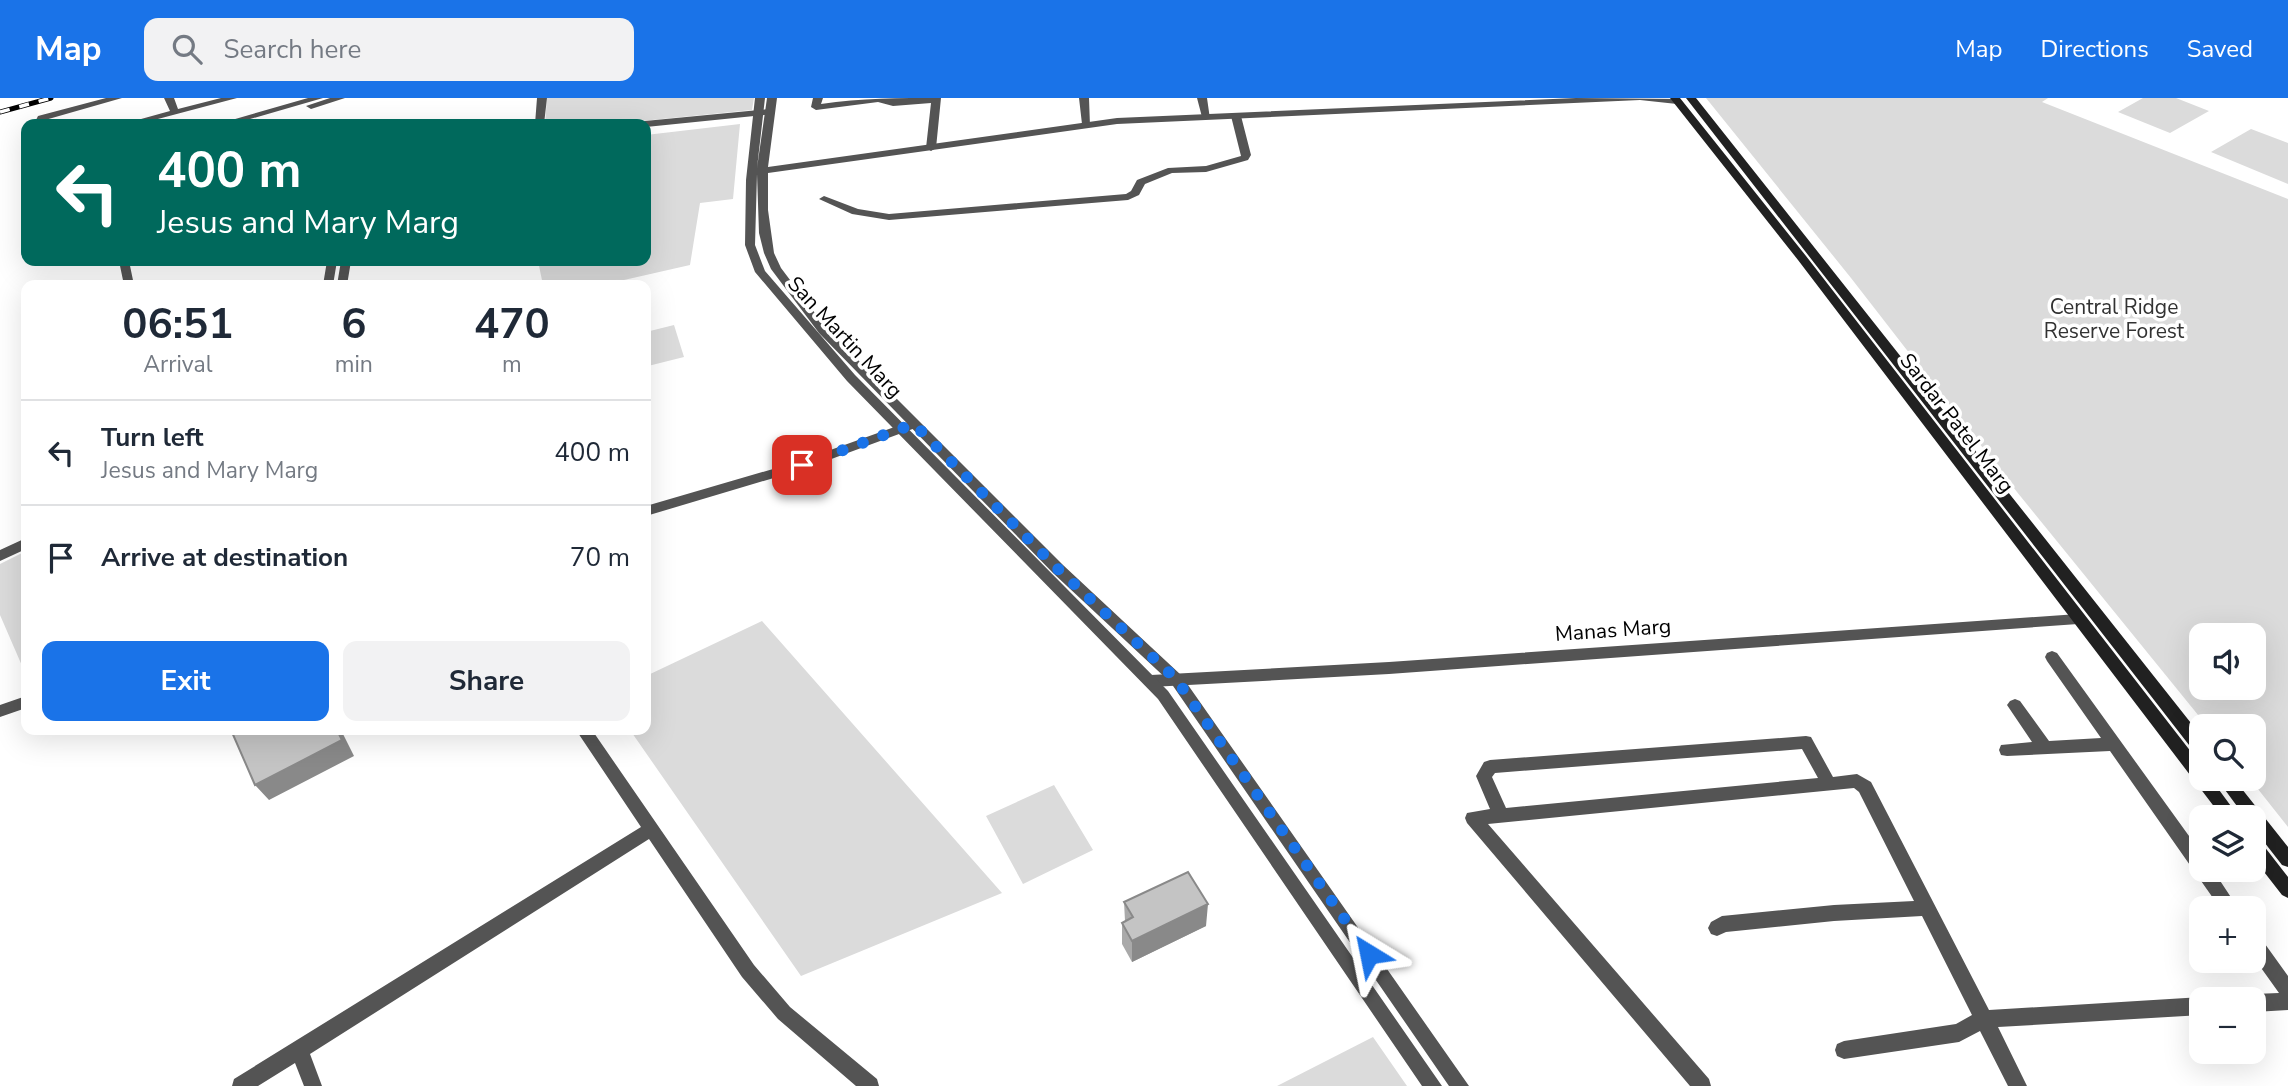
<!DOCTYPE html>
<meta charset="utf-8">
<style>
body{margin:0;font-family:"Nunito Sans",sans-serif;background:#f2f2f3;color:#1f2937;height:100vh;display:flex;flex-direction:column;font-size:26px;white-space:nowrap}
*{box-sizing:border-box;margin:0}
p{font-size:23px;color:#747a83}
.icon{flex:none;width:38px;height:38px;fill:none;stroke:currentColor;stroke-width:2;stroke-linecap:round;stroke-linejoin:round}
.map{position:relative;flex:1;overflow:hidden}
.side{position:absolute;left:21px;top:182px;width:630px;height:455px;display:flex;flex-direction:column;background:#fff;border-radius:14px;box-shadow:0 7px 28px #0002}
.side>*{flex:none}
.banner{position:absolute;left:21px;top:21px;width:630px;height:147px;border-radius:14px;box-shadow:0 7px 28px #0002;background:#00695c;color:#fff;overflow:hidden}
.tools{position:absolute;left:2189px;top:525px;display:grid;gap:14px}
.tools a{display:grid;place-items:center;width:77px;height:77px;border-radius:14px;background:#fff;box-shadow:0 7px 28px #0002;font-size:35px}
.pin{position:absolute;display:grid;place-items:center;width:60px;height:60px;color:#fff;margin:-30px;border-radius:14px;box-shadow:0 4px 10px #0006}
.me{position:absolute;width:77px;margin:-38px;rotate:325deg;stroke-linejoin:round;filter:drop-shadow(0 0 5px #0008)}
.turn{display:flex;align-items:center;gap:24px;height:147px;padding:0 21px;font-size:32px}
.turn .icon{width:91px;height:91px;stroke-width:2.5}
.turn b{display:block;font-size:49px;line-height:60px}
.eta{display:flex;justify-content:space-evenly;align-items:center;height:119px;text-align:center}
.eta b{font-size:42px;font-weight:700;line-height:49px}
.cta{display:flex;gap:14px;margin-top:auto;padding:14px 21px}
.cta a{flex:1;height:80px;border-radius:14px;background:#1a73e8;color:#fff;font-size:28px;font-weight:700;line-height:80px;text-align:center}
.cta a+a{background:#f2f2f3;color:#1f2937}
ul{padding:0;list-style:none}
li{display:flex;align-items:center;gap:21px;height:105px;padding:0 21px;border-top:2px solid #e0e1e3}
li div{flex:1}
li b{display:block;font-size:26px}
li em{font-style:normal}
header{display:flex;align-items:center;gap:42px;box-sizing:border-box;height:98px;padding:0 35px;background:#1a73e8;color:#fff}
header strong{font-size:33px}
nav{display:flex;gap:38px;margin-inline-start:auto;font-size:24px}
.search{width:490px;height:63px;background:#f2f2f3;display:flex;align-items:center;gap:18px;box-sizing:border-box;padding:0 24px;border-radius:14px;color:#747a83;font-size:26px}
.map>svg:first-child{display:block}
.green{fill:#dbdbdb;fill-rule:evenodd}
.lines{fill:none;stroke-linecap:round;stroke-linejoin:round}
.minor{fill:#545454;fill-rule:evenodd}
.tertiary{fill:#545454;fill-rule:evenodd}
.secondary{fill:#212121;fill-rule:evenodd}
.rail-casing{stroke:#000;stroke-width:5}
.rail{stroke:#fff;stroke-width:3.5;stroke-dasharray:10;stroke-linecap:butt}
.wall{fill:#a9a9a9}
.shaded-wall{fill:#898989}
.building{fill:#c4c4c4;stroke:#898989;stroke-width:2}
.route{stroke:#1a73e8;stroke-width:12;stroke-dasharray:0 21.6}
.labels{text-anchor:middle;stroke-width:7;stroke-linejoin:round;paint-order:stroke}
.park-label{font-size:21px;fill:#323232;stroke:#fff}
.street-label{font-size:21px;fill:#000;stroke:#fff}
</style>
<header>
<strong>Map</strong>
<div class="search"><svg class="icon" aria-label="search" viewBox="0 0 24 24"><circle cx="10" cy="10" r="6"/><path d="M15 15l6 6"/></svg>Search here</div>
<nav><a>Map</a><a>Directions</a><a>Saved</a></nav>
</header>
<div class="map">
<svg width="2288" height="988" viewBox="0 0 2288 988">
<rect width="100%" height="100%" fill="#fff"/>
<path class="green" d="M547,0H754L752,12L612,26H545Z
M1706,0H2048L2042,4L2288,101V729L2250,681H2254V628H2207L2017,394L1851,180ZM2202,537H2254V590H2202Z
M2143,0H2176L2209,13L2170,35L2118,14Z
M740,26L733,101L700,105L690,167L602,187H543L538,163H646V37Z
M2251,31L2288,45V86L2211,54Z
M674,227L684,259L648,268L646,234Z
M26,453V577L0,517V466Z
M762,523L1002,795L801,878L630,632H646V578Z
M1054,687L1093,752L1023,786L986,718Z
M1373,939L1407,988H1277Z"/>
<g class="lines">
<path class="minor" d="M106,0H122L45,22L43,26H34L38,18Z
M164,0H174L178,11L221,0H237L139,26H123L170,13Z
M308,0H323L233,26H218Z
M330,0H345L311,11L306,8Z
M537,0H547L544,26H535Z
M813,0H823L821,6C861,0 900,0 941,0L936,50L931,53L926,50L931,5L893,8L878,4L816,12L811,9Z
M1079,0H1089L1090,28L1082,26Z
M1197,0H1207L1210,21L1202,19Z
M770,11L773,12V16L646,29V26H640L645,23Z
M1236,15L1241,18L1251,57L1248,62L1206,74L1172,75L1145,86L1139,97L1128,102L889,122L852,116L819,101L824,98L858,111L889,116L1126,96L1131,93L1137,82L1168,70L1206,68L1241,58L1231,18Z
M119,163H129L134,187H124Z
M327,163H337L333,187H323Z
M341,163H351L347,187H337Z
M914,322L920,326L918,329L807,370L646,418V408L797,364Z
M26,440V451L0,463V452Z
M2078,516L2083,517L2085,521L2083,525L2078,526L1389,576L1151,589L1146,587L1144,583L1146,579L1151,577L1389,564Z
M2052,553L2057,555L2202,756V772H2213L2238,810H2220L2110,653L2007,658L2001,657L1999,652L2001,647L2032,644L2007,607L2010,603L2015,601L2020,603L2049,643L2101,640L2047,563L2045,559L2047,555Z
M26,598V610L0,619V607Z
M576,632H592L754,867L790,909L877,981L879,988H856L778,921L742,879L649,741L310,956L322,988H304L295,965L258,988H232L234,981L641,729Z
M1806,638L1811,639L1833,679L1857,676L1871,684L1989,912L2202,899L2207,901H2202V917L1998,929L2027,988H2008L1980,933L1959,944L1844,961L1837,958L1835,952L1837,946L1844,943L1956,926L1972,917L1922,818L1834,823L1726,834L1717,838L1711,836L1708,830L1711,824L1722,818L1834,807L1914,803L1859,694L1854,690L1488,726L1709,981L1711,988H1690L1467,725L1465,720L1467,715L1490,711L1476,678L1484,664L1490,662ZM1802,651L1818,680L1506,710L1492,679L1495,675Z
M2254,837L2260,839L2288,878V912L2254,914V901H2247L2254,896L2279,895L2254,860Z"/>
<path class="tertiary" d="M755,0H765L757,70L767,0H777L768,69L1117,20L1576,0L1680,1V5L1677,6L1640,2L1117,26L768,75V112L774,155L781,170L827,231L1063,467L1181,577L1469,988H1449L1171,585L1053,475L819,235L771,171L764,155L759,135L757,76L755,147L765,173L855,277L1168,593L1442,988H1422L1158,601L847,283L755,174L745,147L746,82Z"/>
<path class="secondary" d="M1670,0H1680L1806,158L2202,668V681H2211L2239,719H2222L1798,162Z
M1686,0H1696L2202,639V657L2196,656Z
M2217,681H2234L2288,749V769L2282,767L2254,731V719H2245Z
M2254,741L2260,743L2288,779V800L2282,797L2254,761Z"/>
<defs>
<path id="rail" d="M0,14L51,0"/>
</defs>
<use href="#rail" class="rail-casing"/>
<use href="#rail" class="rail"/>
</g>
<path class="wall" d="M1124,804L1206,828L1132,864L1122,846V825L1125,823Z"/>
<path class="shaded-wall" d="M337,632H341L354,658L269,702L255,687Z
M1208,806L1206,828L1132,864V843Z"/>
<path class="building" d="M231,632H337L342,642L255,687Z
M1188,774L1208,806L1132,843L1122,825L1133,819L1124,804Z"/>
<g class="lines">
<path class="route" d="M802,367L914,326L1058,471L1176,581L1369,856"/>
</g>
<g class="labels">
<g class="park-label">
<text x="2114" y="216">Central Ridge<tspan x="2114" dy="24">Reserve Forest</tspan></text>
</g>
<g class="street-label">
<text transform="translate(845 239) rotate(47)" y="7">San Martin Marg</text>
<text transform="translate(1957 325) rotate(52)" y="7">Sardar Patel Marg</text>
<text transform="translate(1613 532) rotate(-4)" y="7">Manas Marg</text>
</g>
</g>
</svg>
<div class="tools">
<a><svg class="icon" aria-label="sound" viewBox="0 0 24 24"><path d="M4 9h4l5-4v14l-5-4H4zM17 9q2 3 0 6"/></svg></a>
<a><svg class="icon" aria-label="search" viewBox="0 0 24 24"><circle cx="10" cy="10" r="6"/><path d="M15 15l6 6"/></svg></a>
<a><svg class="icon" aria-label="layers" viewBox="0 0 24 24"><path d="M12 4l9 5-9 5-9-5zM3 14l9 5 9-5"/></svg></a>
<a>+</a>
<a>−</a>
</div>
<div class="pin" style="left:802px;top:367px;background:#d93025"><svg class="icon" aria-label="arrive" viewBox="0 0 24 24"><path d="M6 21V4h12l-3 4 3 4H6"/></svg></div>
<svg class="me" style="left:1369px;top:856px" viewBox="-20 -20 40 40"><path d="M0-17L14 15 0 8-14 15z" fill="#1a73e8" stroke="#fff" stroke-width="4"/></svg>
<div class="banner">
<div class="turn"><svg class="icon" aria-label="left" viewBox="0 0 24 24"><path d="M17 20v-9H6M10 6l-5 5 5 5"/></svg><div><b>400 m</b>Jesus and Mary Marg</div></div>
</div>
<section class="side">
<div class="eta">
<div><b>06:51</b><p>Arrival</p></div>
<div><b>6</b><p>min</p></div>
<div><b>470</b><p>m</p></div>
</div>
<ul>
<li><svg class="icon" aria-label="left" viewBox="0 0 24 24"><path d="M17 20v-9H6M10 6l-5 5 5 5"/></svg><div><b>Turn left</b><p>Jesus and Mary Marg</p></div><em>400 m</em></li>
<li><svg class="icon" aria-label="arrive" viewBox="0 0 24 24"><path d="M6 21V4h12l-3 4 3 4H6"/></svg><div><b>Arrive at destination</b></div><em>70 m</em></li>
</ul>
<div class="cta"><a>Exit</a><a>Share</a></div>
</section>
</div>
